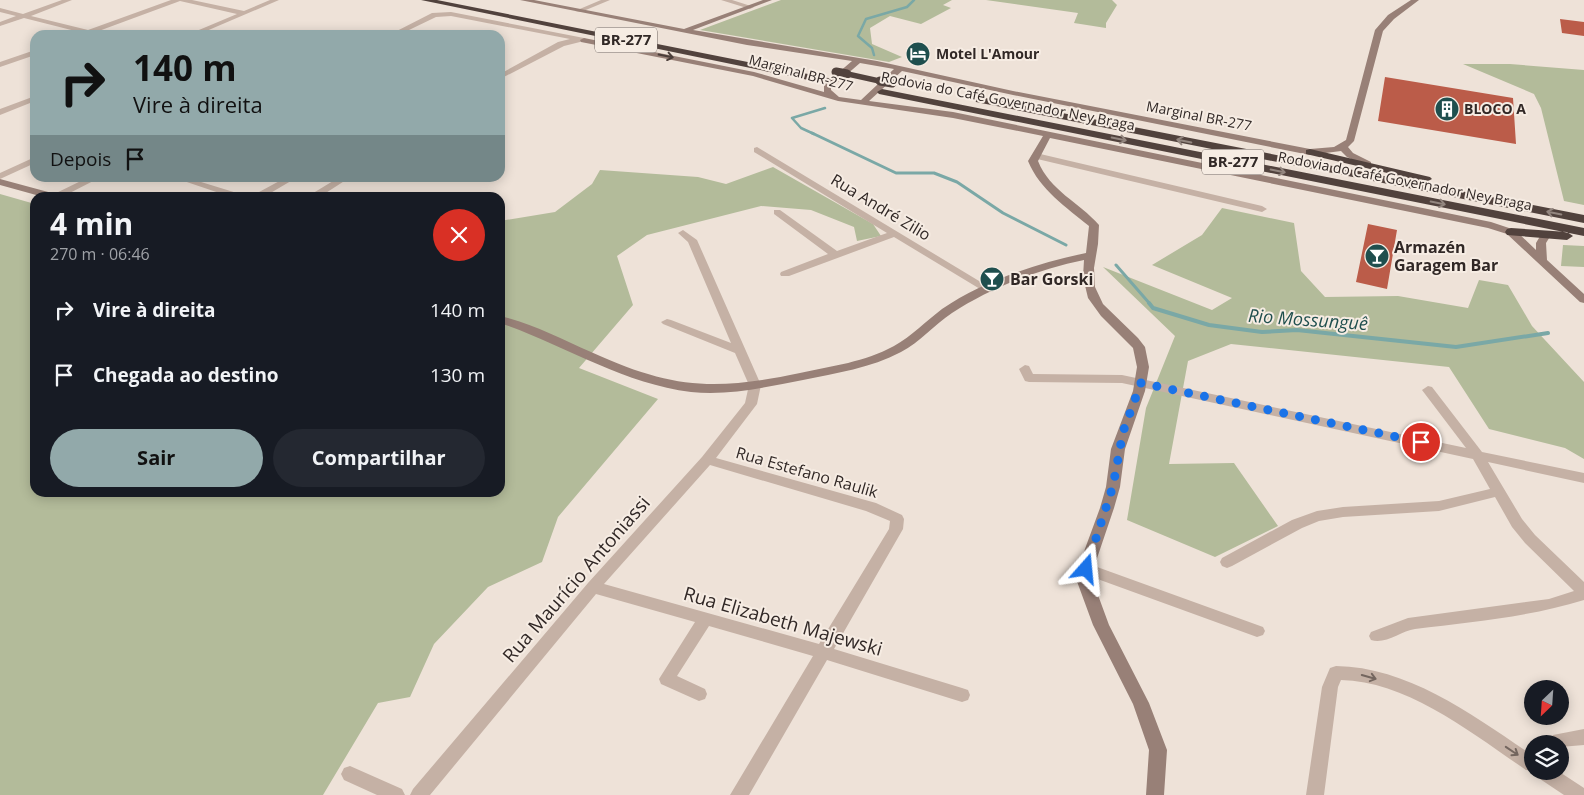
<!DOCTYPE html>
<html lang="pt">
<meta charset="utf-8">
<style>
body{margin:0;font-family:"Open Sans",sans-serif;background:#242831;color:#f1f3f6;height:100vh;display:flex;flex-direction:column;font-size:19px;white-space:nowrap}
*{box-sizing:border-box;margin:0}
p{font-size:16px;color:#9ea1a6}
.icon{flex:none;width:28px;height:28px;fill:none;stroke:currentColor;stroke-width:2;stroke-linecap:round;stroke-linejoin:round}
.map{position:relative;flex:1;overflow:hidden}
.sheet{position:absolute;left:30px;top:192px;width:475px;height:305px;display:flex;flex-direction:column;background:#171b24;border-radius:15px;box-shadow:0 2px 12px #0003}
.sheet>*{flex:none}
.top-card{position:absolute;left:30px;top:30px;width:475px;height:152px;border-radius:15px;box-shadow:0 2px 12px #0003;background:#92a9aa;color:#111;overflow:hidden}
.needle{width:32px;rotate:205deg}
.buttons{position:absolute;left:1524px;top:680px;display:grid;gap:10px}
.buttons a{display:grid;place-items:center;width:45px;height:45px;border-radius:50%;background:#171b24;box-shadow:0 2px 12px #0003;font-size:25px}
.pin{position:absolute;display:grid;place-items:center;width:42px;height:42px;color:#fff;margin:-21px;border:2px solid #fff;border-radius:50%;box-shadow:0 1px 5px #0007}
.me{position:absolute;width:55px;margin:-28px;rotate:18deg;stroke-linejoin:round;filter:drop-shadow(0 0 4px #0008)}
.turn{display:flex;align-items:center;gap:18px;height:105px;padding:0 20px;font-size:22px}
.turn .icon{width:65px;height:65px;stroke-width:2.5}
.turn b{display:block;font-size:35px;line-height:42px}
.then{display:flex;align-items:center;height:48px;padding:0 20px;background:#0003;gap:10px;font-size:19px}
.round{display:grid;place-items:center;flex:none;width:52px;height:52px;border-radius:26px;background:#242831}
.head{display:flex;align-items:center;justify-content:space-between;height:85px;padding:0 20px}
h1{font-size:30px;font-weight:700;line-height:38px}
.button{display:flex;gap:10px;margin-top:auto;padding:10px 20px}
.button a{flex:1;height:58px;border-radius:30px;background:#92a9aa;color:#111;font-size:20px;font-weight:700;line-height:58px;text-align:center}
.button a+a{background:#242831;color:#f1f3f6}
ul{padding:0;list-style:none}
li{display:flex;align-items:center;gap:15px;height:65px;padding:0 20px}
li div{flex:1}
li b{display:block;font-size:19px}
li em{font-style:normal}
.map>svg:first-child{display:block}
.green{fill:#b3bb9a}
.lines{fill:none;stroke-linecap:round;stroke-linejoin:round}
.stream-far2{stroke:#7aa8a6;stroke-width:2.5}
.stream-far1{stroke:#7aa8a6;stroke-width:3}
.stream{stroke:#7aa8a6;stroke-width:4}
.building{fill:#bb5c49}
.street{fill:#c5b1a5;fill-rule:evenodd}
.secondary{fill:#988077;fill-rule:evenodd}
.highway{fill:#51423d;fill-rule:evenodd}
.highway-bridge{stroke:#51423d;stroke-width:9}
.oneway{stroke:#4b3e3a}
.oneway2{stroke:#93867f}
.oneway3{stroke:#74665f}
.route{stroke:#1a73e8;stroke-width:9;stroke-dasharray:0 16.2}
.labels{text-anchor:middle;stroke-width:4;stroke-linejoin:round;paint-order:stroke}
.far-poi-label{font-size:14px;font-weight:bold;fill:#312826;stroke:#f6ece3;text-anchor:start}
.far-street-label{font-size:14px;fill:#312826;stroke:#f6ece3}
.shield{fill:#f6ece3;stroke:#6c635f;stroke-width:1}
.shield-label{font-size:15px;font-weight:bold;fill:#312826}
.street-label{font-size:16px;fill:#312826;stroke:#f6ece3}
.poi-label{font-size:16px;font-weight:bold;fill:#312826;stroke:#f6ece3;text-anchor:start}
.water-label{font-size:18px;font-style:italic;fill:#1f4f4e;stroke:#f6ece3}
.near-street-label{font-size:19px;fill:#312826;stroke:#f6ece3}
</style>
<div class="map">
<svg width="1584" height="795" viewBox="0 0 1584 795">
<rect width="100%" height="100%" fill="#eee2d8"/>
<path class="green" d="M781,0H952L943,5L951,8L921,24L890,16L870,28L872,44L902,57L889,62L700,30Z
M986,0H1112L1117,5L1106,23V28L1074,23L1078,13Z
M1463,64H1510L1584,70V205L1564,201L1541,108L1534,94Z
M773,167L873,224L881,236L857,241L854,227L811,210L761,206L647,235L617,256L633,305L579,368L658,399L558,517L542,562L488,587L434,644L410,697L378,703L323,795H0V194L35,204V492H500V221L555,212L592,184L600,170L698,177L726,184Z
M1222,208L1294,223L1301,271L1325,297L1398,296L1468,308L1479,280L1508,285L1532,326L1584,382V459L1565,448L1489,429L1449,367L1231,344L1188,361L1169,464L1234,463L1278,526L1215,557L1127,520L1146,408L1175,336L1103,267L1212,310L1232,298L1152,265L1202,235Z
M1563,245L1584,246V267L1561,266Z"/>
<g class="lines">
<path class="stream-far2" d="M874,55L872,48L858,36L866,19L907,7L914,0
M814,134L801,128L792,118L825,108"/>
<path class="stream-far1" d="M812,133L896,173H934L957,182L1003,213L1066,245
M1116,265L1150,304"/>
<path class="stream" d="M1149,303L1153,308L1209,325L1262,332L1297,330L1456,347L1548,333"/>
</g>
<path class="building" d="M1560,19L1584,22V36L1562,33Z
M1385,77L1513,98L1516,144L1378,121Z
M1368,224L1397,230L1387,289L1356,282Z"/>
<g class="lines">
<path class="street" d="M62,0H72L31,16L88,30L171,0H192L244,11L270,0H279L197,35H187L237,14L180,1L96,32L104,35H91L24,18L0,26V22L16,16L0,12V8L23,14Z
M601,0H610L581,12L575,11Z
M721,0H732L754,7L750,9Z
M451,12L584,38L588,40L564,46L500,79V74L558,42L570,39L451,16L436,17L409,30L426,35L402,33L389,35L432,13Z
M35,50V55L0,67V62Z
M35,96V101L0,115V109Z
M757,147L994,290L993,292H985L894,237L789,276H781L780,274L781,272L828,254L774,214V210H780L837,251L887,233L754,152V148Z
M1036,153L1262,206L1267,209L1262,212L1033,158L1031,156Z
M35,157V163L0,179V173Z
M87,178H99L60,198L50,196Z
M162,178H175L170,181Z
M175,178H188L250,197L285,178H296L262,198H234Z
M338,178H349L318,198H305Z
M440,178H452L444,182L441,181Z
M683,230L697,240L761,385L757,404L716,458L876,503L902,515L904,519L903,529L834,649L962,688L968,690L970,695L968,700L962,702L827,660L749,795H730L813,656L709,626L677,676L705,689L707,694L705,699L699,701L661,684L659,679L695,622L596,594L430,795H410L413,789L588,583L702,457L745,403L749,385L735,353L663,324L661,322L667,319L671,320L731,343L688,242L678,233ZM710,465L866,511L890,521L889,529L819,644L604,584Z
M1025,365L1029,366L1033,374L1122,375L1466,448L1422,390L1428,386L1432,387L1482,452L1584,473V483L1488,462L1522,519L1535,535L1584,582V600C1529,617 1472,622 1415,629C1401,631 1385,645 1371,640L1369,636L1371,632L1408,618L1549,599L1574,591L1525,543L1512,527L1495,497L1439,511L1343,517L1319,521L1302,528L1232,566L1227,568L1222,566L1220,562L1222,558L1292,520L1317,511L1343,507L1439,501L1490,489L1473,459L1122,383L1029,382L1025,381L1019,369Z
M1086,563L1263,627L1265,631L1263,635L1257,637L1081,573L1079,569L1081,565Z
M1336,666C1409,667 1474,716 1532,755L1534,771L1526,770C1473,734 1407,681 1341,680L1338,687L1324,795H1306L1322,687L1330,668Z
M1584,729V745L1560,747V744H1552L1550,740L1553,735Z
M350,766L402,789L405,795H377L344,780L341,774L344,768Z
M1534,771H1558L1584,788V795H1564L1537,777Z"/>
<path class="secondary" d="M520,0H534L684,29L763,0H772L693,30L877,61L1013,91L1310,149L1334,147L1346,140L1375,30L1388,15L1411,0H1419L1394,19L1383,31L1354,141L1348,147L1353,153L1371,162V166L1368,167L1347,157L1341,151L1310,155L1013,95L902,71L869,101L953,112L1491,222L1515,230L1536,250V243L1542,233H1550L1551,235L1546,243L1547,260L1584,294V303L1580,302L1507,234L1488,228L1050,138L1038,161C1050,191 1079,202 1099,225L1098,244L1094,268L1095,287L1103,304L1138,338L1145,347L1149,367L1145,391L1125,449L1120,487L1114,508L1091,576L1109,625L1149,703L1167,750L1164,795H1146L1149,750L1133,704L1093,625L1075,576L1100,508L1106,487L1111,449L1133,391L1137,367L1133,348L1101,316L1088,298L1083,277L1084,260C1039,269 990,288 952,313C934,325 920,342 901,352C871,368 836,373 803,380C766,387 729,396 691,392C623,384 564,345 500,323V316C532,323 561,339 591,352C672,389 714,391 800,373C832,366 865,362 894,346C912,336 926,321 942,309C983,281 1037,263 1086,253L1089,226C1066,207 1040,190 1028,161L1043,136L953,118L838,101L753,76L581,42L580,40L584,38L754,72L824,92V85L852,61L747,45ZM860,63L894,69L861,100L839,97L831,90V88Z
M0,179L63,196L65,198H47L0,185Z"/>
<path class="highway" d="M421,0H437L828,78L833,81L828,84Z
M847,71L883,79L885,81L880,84L844,76V72Z
M882,89L1584,228V236L879,94L877,92Z
M980,97L1584,215V223L976,102L975,100Z
M1310,149L1430,177L1432,179L1426,182L1306,154V150Z
M1511,228L1567,232L1573,236L1567,240L1507,235L1505,232L1507,229Z"/>
<path class="highway-bridge" d="M836,72L847,74
M880,81L892,83"/>
</g>
<defs><path id="oneway-shaft" d="M-6 0H5M1.5-3L5.5 0L1.5 3" fill="none" stroke-width="1.6" stroke-linecap="round" stroke-linejoin="round" transform="scale(1.25)"/></defs>
<use class="oneway" href="#oneway-shaft" transform="translate(666 56) rotate(11)"/>
<g class="oneway2">
<use href="#oneway-shaft" transform="translate(1119 139) rotate(11)"/>
<use href="#oneway-shaft" transform="translate(1184 141) rotate(-169)"/>
<use href="#oneway-shaft" transform="translate(1278 171) rotate(11)"/>
<use href="#oneway-shaft" transform="translate(1438 203) rotate(11)"/>
<use href="#oneway-shaft" transform="translate(1554 213) rotate(-169)"/>
</g>
<g class="oneway3">
<use href="#oneway-shaft" transform="translate(1369 677) rotate(16)"/>
<use href="#oneway-shaft" transform="translate(1512 751) rotate(34)"/>
</g>
<g class="lines">
<path class="route" d="M1086,569L1113,486L1123,432L1141,383L1421,442"/>
</g>
<defs>
<symbol id="hotel-disc" viewBox="-11 -11 22 22"><circle r="9.5" fill="#1f4f4e" stroke="#f6ece3"/><path d="M-6-4.5h1.5V1H6V5H4.5V3h-9V5H-6ZM-4 0a1.8 1.8 0 1 1 3.6 0ZM.5 0V-2.5h3Q6-2.5 6 0Z" fill="#fff"/></symbol>
<symbol id="building-disc" viewBox="-11 -11 22 22"><circle r="9.5" fill="#1f4f4e" stroke="#f6ece3"/><path d="M-4-6H4V6H1V3H-1V6H-4ZM-2.5-4.3h1.7v1.8h-1.7ZM.8-4.3h1.7v1.8H.8ZM-2.5-1h1.7V.8h-1.7ZM.8-1h1.7V.8H.8Z" fill="#fff"/></symbol>
<symbol id="bar-disc" viewBox="-11 -11 22 22"><circle r="9.5" fill="#1f4f4e" stroke="#f6ece3"/><path d="M-6-5H6L.8 .8V4.5H3.5V6h-7V4.5H-.8V.8Z" fill="#fff"/></symbol>
</defs>
<g fill-rule="evenodd">
<use href="#hotel-disc" x="904" y="40" width="28" height="28"/>
<use href="#building-disc" x="1433" y="95" width="28" height="28"/>
<use href="#bar-disc" x="1363" y="242" width="28" height="28"/>
<use href="#bar-disc" x="978" y="265" width="28" height="28"/>
</g>
<g class="labels">
<g class="far-poi-label">
<text x="936" y="59">Motel L'Amour</text>
<text x="1464" y="114">BLOCO A</text>
</g>
<g class="far-street-label">
<text transform="translate(801 73) rotate(15)" y="5">Marginal BR-277</text>
<text transform="translate(1008 101) rotate(11)" y="5">Rodovia do Café Governador Ney Braga</text>
<text transform="translate(1199 116) rotate(11)" y="5">Marginal BR-277</text>
<text transform="translate(1405 181) rotate(11)" y="5">Rodovia do Café Governador Ney Braga</text>
</g>
<g class="shield">
<rect x="595" y="27.5" width="62" height="25" rx="4"/>
<rect x="1202" y="149.5" width="62" height="25" rx="4"/>
</g>
<g class="shield-label">
<text x="626" y="45">BR-277</text>
<text x="1233" y="167">BR-277</text>
</g>
<g class="street-label">
<text transform="translate(881 207) rotate(31)" y="6">Rua André Zilio</text>
<text transform="translate(807 472) rotate(16)" y="6">Rua Estefano Raulik</text>
</g>
<g class="poi-label">
<text x="1394" y="253">Armazén<tspan x="1394" dy="18">Garagem Bar</tspan></text>
<text x="1010" y="285">Bar Gorski</text>
</g>
<g class="water-label">
<text transform="translate(1308 320) rotate(4)" y="6">Rio Mossunguê</text>
</g>
<g class="near-street-label">
<text transform="translate(576 579) rotate(-49)" y="7">Rua Maurício Antoniassi</text>
<text transform="translate(783 621) rotate(16)" y="7">Rua Elizabeth Majewski</text>
</g>
</g>
</svg>
<div class="buttons">
<a><svg class="needle" viewBox="-14 -14 28 28"><path d="M0-13l5 13h-10z" fill="#e53935"/><path d="M0 13l5-13h-10z" fill="#9ea1a6"/></svg></a>
<a><svg class="icon" aria-label="layers" viewBox="0 0 24 24"><path d="M12 4l9 5-9 5-9-5zM3 14l9 5 9-5"/></svg></a>
</div>
<div class="pin" style="left:1421px;top:442px;background:#d93025"><svg class="icon" aria-label="arrive" viewBox="0 0 24 24"><path d="M6 21V4h12l-3 4 3 4H6"/></svg></div>
<svg class="me" style="left:1086px;top:569px" viewBox="-20 -20 40 40"><path d="M0-17L14 15 0 8-14 15z" fill="#1a73e8" stroke="#fff" stroke-width="4"/></svg>
<div class="top-card">
<div class="turn"><svg class="icon" aria-label="right" viewBox="0 0 24 24"><path d="M7 20v-9h11M14 6l5 5-5 5"/></svg><div><b>140 m</b>Vire à direita</div></div>
<div class="then">Depois<svg class="icon" aria-label="arrive" viewBox="0 0 24 24"><path d="M6 21V4h12l-3 4 3 4H6"/></svg></div>
</div>
<section class="sheet">
<div class="head"><div><h1>4 min</h1><p>270 m · 06:46</p></div><a class="round" style="background:#d93025;color:#fff"><svg class="icon" aria-label="close" viewBox="0 0 24 24"><path d="M6 6l12 12M18 6L6 18"/></svg></a></div>
<ul>
<li><svg class="icon" aria-label="right" viewBox="0 0 24 24"><path d="M7 20v-9h11M14 6l5 5-5 5"/></svg><div><b>Vire à direita</b></div><em>140 m</em></li>
<li><svg class="icon" aria-label="arrive" viewBox="0 0 24 24"><path d="M6 21V4h12l-3 4 3 4H6"/></svg><div><b>Chegada ao destino</b></div><em>130 m</em></li>
</ul>
<div class="button"><a>Sair</a><a>Compartilhar</a></div>
</section>
</div>
